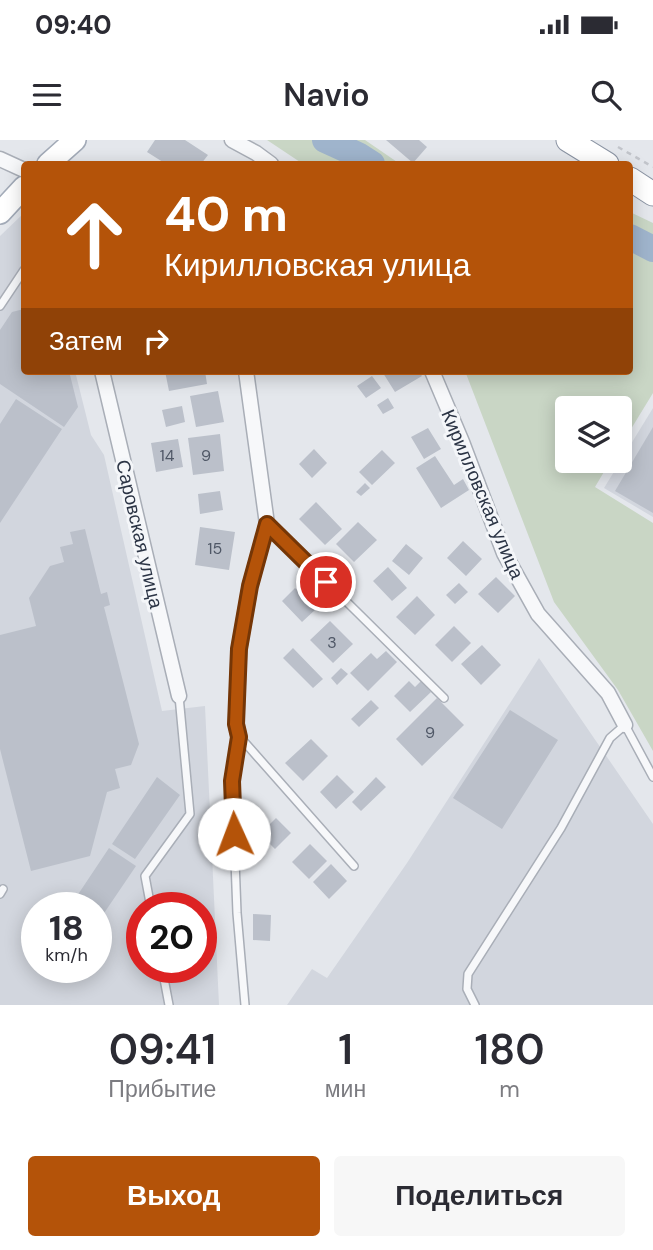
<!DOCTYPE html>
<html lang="ru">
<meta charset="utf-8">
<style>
body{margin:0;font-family:"DM Sans",sans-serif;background:#f7f7f7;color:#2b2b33;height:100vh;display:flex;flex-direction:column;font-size:26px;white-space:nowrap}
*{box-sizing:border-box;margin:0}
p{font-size:23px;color:#7c7c81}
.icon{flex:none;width:38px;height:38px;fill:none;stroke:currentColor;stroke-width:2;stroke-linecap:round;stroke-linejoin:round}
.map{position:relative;height:865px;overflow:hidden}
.sheet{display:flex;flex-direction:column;background:#fff;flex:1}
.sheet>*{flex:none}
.hud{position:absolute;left:21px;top:21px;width:612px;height:214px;border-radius:7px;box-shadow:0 4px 18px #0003;background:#b45309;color:#fff;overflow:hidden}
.fabs{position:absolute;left:555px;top:256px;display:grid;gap:14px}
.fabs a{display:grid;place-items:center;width:77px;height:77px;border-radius:7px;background:#fff;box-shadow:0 4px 18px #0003;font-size:35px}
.speed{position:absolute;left:21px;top:752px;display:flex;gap:14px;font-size:35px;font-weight:700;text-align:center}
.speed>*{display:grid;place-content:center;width:91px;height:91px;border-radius:50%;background:#fff;box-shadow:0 4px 18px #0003;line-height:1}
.speed small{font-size:18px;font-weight:400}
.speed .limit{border:10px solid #d22;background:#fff;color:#111}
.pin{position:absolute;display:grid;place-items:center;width:60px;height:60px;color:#fff;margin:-30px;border:4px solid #fff;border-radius:50%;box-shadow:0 2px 7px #0007}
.me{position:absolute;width:77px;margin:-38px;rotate:358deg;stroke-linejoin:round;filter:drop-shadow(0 0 5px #0008)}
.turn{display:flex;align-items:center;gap:24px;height:147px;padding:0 28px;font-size:32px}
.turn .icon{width:91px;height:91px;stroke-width:2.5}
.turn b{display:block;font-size:49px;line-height:60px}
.then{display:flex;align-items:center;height:66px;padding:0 28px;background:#0003;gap:14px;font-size:26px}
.eta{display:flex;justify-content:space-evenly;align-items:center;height:119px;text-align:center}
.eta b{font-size:42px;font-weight:600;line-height:49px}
.button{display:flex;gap:14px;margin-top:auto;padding:14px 28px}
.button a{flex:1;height:80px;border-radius:7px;background:#b45309;color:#fff;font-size:28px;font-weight:600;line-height:80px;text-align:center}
.button a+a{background:#f7f7f7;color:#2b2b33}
.status{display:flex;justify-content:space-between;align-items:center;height:49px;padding:0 35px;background:#fff;direction:ltr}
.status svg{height:19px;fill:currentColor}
header{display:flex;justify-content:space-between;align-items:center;height:91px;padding:0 28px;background:#fff;font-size:32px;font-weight:600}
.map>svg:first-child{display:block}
.built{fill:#d2d6de;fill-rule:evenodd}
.green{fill:#c9d6c5}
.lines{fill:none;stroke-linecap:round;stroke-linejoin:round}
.river{stroke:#9fb4cc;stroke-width:26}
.building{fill:#bbc0ca}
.service-casing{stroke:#a9aeb7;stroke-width:10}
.minor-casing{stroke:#a9aeb7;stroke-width:17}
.primary-casing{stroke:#a3abb8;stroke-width:24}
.trunk-casing{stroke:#8b94a3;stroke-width:25}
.path{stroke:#c2c5cb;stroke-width:2.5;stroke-dasharray:5 5;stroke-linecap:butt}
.service{stroke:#f7f8fa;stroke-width:7}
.minor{stroke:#f7f8fa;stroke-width:14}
.primary{stroke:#fff;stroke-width:21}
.trunk{stroke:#fff;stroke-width:23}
.route-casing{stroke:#753606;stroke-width:18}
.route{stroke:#b45309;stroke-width:12}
.labels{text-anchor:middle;stroke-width:6;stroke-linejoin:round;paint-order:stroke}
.number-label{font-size:16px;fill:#4f5766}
.street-label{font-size:19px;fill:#2b3445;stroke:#f4f6f9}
</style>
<div class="status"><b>09:40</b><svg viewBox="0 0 49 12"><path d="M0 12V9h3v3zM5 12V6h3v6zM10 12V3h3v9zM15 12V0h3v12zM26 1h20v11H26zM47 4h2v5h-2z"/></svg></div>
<header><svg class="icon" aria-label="menu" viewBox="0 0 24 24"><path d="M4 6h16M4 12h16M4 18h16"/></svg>Navio<svg class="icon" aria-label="search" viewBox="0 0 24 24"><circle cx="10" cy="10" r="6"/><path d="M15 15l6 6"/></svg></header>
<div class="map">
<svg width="653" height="865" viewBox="0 0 653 865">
<rect width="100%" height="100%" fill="#e4e7ec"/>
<path class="built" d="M24,73V231H75L91,295L104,315L162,571L205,566L219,865H0V96ZM37,768H96V828H37ZM142,768H201V828H142Z
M653,268V377L604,348Z
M539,518L653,684V865H287L312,829L327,838L407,723Z"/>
<path class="green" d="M267,0H365L400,24H303Z
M630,72L653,83V253L620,307V268H567V320H611L595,347L653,383V611L618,550L554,462L465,231H630Z"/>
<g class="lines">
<path class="river" d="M325,0L358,15L372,24
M630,97L653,109"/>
</g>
<path class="building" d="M155,0H185L208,15L201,24H166L147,12Z
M386,0H419L427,7L413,23Z
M24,169V231H69L78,267L64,287L0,244V190L12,172Z
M165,231H205L207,244L169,251Z
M386,231H418L422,236L395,252L383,233Z
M372,236L381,248L366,258L357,246Z
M218,251L224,282L196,287L190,256Z
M388,258L394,268L383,274L377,265Z
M16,259L62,289L0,383V284Z
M182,266L185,282L166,287L162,270Z
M653,287V373L615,351Z
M428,288L441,309L424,319L411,297Z
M220,294L224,331L193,335L188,298Z
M178,299L183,327L156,332L151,303Z
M314,309L327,323L312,338L299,324Z
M382,310L395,323L372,345L359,332Z
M435,316L454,345L463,339L469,350L441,368L416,328Z
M365,343L370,348L361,356L356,352Z
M220,351L223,370L200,374L198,354Z
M316,362L342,389L325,405L299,379Z
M358,382L377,400L354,422L336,404Z
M200,387L235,392L229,430L195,425Z
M85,389L101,454L107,452L110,465L104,467L139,604L131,625L115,629L120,648L107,652L90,716L31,731L0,609V495L36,486L29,458L50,426L64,422L60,407L73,404L70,392Z
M463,401L482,419L466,436L447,418Z
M406,404L423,418L409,435L392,421Z
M388,427L407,448L392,461L373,441Z
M496,437L515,456L498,473L478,454Z
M459,443L468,452L455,464L446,455Z
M295,448L316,469L302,482L282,461Z
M417,456L435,475L415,495L396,477Z
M330,481L353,504L333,523L310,500Z
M454,486L471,503L452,522L435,505Z
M482,505L501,525L481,545L461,524Z
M293,508L323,539L313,548L283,518Z
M386,511L397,522L368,551L350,533L371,513L377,519Z
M341,528L348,534L337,545L331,538Z
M409,541L415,547L421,541L431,552L410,572L394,556Z
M437,558L464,585L422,626L396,599Z
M371,560L379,568L359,587L351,579Z
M510,570L558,600L502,689L453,658Z
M311,599L328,616L303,641L285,623Z
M337,635L354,652L336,669L320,652Z
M157,637L180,655L135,719L112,704Z
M376,637L386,647L361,671L352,662Z
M276,678L291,693L275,709L260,694Z
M310,704L327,721L309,739L292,722Z
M109,708L136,726L96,785V768H69Z
M331,724L347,741L329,759L313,742Z
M253,774L271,775L270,801L253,800Z"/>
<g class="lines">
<defs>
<path id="service" d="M0,166L24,130
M268,384L444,558
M239,597L232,641L237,773L245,865
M240,597L354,726
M0,754L3,749
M151,768L145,736L190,674L179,556
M162,828L169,865
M475,865L467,849L468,834L561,688L610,598L625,585L653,637"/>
<path id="minor" d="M232,0L256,13L271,24
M0,19L24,30
M102,231L179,556
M432,231L462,302L504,413L538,474L608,553L625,585
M239,597L236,584L239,509L250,446L267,384L246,231"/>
<path id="primary" d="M48,24L75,0
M0,73L24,47"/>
<path id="trunk" d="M568,0L607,24
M630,39L653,54"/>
</defs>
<use href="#service" class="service-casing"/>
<use href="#minor" class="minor-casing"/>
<use href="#primary" class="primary-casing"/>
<use href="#trunk" class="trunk-casing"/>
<path class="path" d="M618,7L653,27"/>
<use href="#service" class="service"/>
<use href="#minor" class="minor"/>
<use href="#primary" class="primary"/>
<use href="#trunk" class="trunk"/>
</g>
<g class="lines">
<defs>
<path id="route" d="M234,694L232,641L239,597L236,584L239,509L250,446L267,384L326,442"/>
</defs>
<use href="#route" class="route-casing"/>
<use href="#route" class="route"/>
</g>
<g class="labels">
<g class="number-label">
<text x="167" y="321">14</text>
<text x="206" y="321">9</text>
<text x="215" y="414">15</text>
<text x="332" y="508">3</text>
<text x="430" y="598">9</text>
</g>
<g class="street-label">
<text transform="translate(483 354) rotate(67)" y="7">Кирилловская улица</text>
<text transform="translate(140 394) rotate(77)" y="7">Саровская улица</text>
</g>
</g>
</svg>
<div class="fabs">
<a><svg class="icon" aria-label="layers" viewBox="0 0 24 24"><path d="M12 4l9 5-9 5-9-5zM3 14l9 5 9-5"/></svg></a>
</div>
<div class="speed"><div>18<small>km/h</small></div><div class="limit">20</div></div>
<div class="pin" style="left:326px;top:442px;background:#d93025"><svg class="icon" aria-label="arrive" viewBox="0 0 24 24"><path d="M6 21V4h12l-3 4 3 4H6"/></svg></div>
<svg class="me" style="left:234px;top:694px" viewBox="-20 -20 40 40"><circle r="19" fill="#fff"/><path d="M0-13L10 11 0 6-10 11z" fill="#b45309"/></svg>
<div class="hud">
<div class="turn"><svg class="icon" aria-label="ahead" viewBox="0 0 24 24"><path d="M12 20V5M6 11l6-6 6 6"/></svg><div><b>40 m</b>Кирилловская улица</div></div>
<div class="then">Затем<svg class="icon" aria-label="right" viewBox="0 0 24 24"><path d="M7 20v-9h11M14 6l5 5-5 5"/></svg></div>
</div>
</div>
<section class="sheet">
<div class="eta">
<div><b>09:41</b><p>Прибытие</p></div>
<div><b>1</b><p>мин</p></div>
<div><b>180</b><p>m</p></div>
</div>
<div class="button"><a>Выход</a><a>Поделиться</a></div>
</section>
